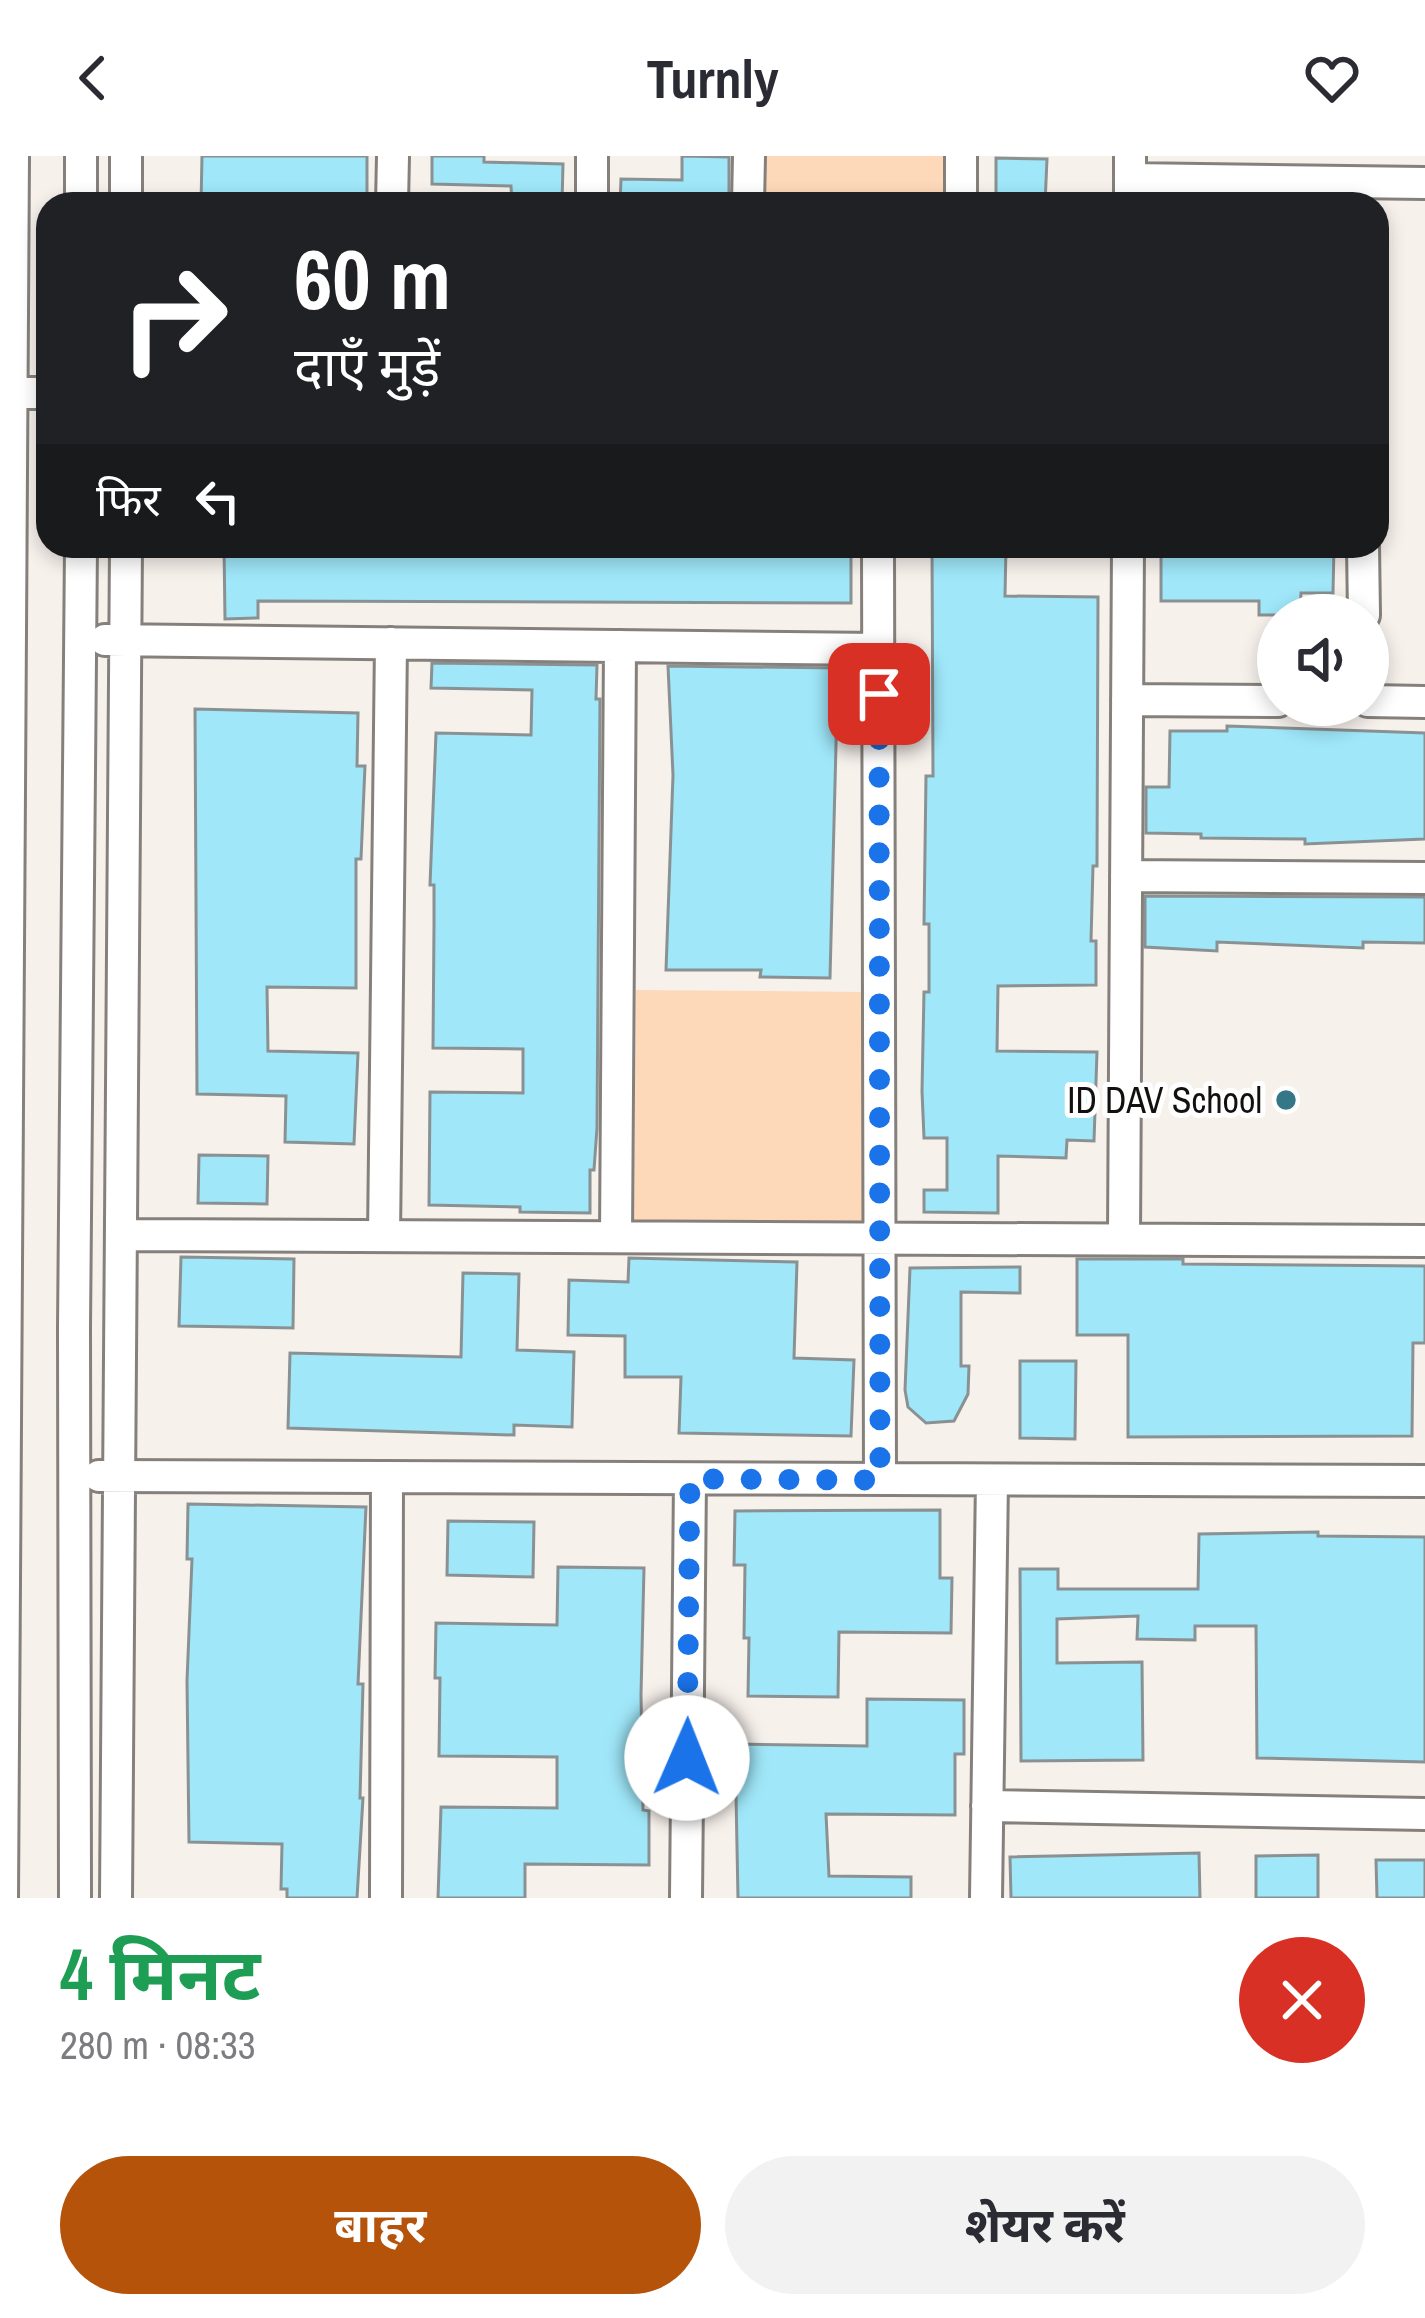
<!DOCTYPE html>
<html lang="hi">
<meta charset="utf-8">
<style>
body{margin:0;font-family:"Archivo Narrow","Noto Sans Devanagari",sans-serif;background:#f2f2f3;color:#2b2b33;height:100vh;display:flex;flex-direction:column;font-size:45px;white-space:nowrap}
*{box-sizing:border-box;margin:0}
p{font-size:39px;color:#7c7c81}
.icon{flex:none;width:66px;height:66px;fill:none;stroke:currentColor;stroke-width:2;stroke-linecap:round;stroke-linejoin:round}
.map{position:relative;height:1742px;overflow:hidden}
.panel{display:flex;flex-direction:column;background:#fff;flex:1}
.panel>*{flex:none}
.guide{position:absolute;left:36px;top:36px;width:1353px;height:366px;border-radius:36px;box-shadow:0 6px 18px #0003;background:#202124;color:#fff;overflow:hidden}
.fabs{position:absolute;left:1257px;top:438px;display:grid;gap:24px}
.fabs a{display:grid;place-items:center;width:132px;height:132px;border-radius:50%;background:#fff;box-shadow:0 6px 18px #0003;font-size:60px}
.pin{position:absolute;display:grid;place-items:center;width:102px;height:102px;color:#fff;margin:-51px;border-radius:24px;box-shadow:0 6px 18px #0006}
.me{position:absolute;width:132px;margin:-66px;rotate:1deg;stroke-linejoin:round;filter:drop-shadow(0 0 9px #0008)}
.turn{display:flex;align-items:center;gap:42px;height:252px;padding:0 60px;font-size:54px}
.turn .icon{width:156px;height:156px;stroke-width:2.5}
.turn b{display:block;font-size:84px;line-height:102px}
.then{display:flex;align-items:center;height:114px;padding:0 60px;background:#0003;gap:24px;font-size:45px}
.round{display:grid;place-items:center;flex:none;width:126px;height:126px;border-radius:63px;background:#f2f2f3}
.headline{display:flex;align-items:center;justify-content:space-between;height:204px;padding:0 60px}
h1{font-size:72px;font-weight:700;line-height:90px;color:#1e9e55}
.cta{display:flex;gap:24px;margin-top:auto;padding:24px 60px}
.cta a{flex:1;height:138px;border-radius:72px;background:#b45309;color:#fff;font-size:48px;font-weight:700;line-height:138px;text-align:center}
.cta a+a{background:#f2f2f3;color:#2b2b33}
header{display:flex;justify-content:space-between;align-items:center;height:156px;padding:0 60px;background:#fff;font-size:54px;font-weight:700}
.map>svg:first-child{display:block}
.green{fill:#fdd9b9}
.building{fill:#9fe7f9;stroke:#8a9193;stroke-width:3}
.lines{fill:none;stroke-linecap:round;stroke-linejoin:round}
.minor-casing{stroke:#85807c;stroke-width:36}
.minor{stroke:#fff;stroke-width:30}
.route{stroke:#1a73e8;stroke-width:21;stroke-dasharray:0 37.8}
.poi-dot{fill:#347888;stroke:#fff;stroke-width:4.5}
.labels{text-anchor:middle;stroke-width:10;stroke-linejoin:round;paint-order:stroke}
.poi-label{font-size:36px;fill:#131110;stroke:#fff;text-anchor:end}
</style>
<header><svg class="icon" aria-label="back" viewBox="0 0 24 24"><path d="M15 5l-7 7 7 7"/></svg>Turnly<svg class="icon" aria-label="heart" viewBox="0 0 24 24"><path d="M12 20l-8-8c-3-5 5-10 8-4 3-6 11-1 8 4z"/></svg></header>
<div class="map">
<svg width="1425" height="1742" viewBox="0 0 1425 1742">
<rect width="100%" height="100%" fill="#f7f1ec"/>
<path class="green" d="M766,0H947V48H766Z
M636,834L864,836L863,1066L634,1065Z"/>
<path class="building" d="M202,0H367V48H201Z
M432,0H484V6L563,8L562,48H512L511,30L432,28Z
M682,0L729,1V48H620L621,23L682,24Z
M996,2L1047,3L1045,48H996Z
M224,390H851V447L258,445V462L225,463Z
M932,390H1006L1005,440L1098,441L1097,710H1093L1091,785H1096V829L998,830L997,895L1097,896L1094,985L1067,984L1066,1002L998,1000V1057L924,1056V1034H947V982H924L922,935L924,836H929V768H924L926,620H933Z
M1259,390H1334L1333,437H1301L1300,459H1259V445H1161V392Z
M432,507L597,509L596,543H600L597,972L594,1014H590V1057L520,1056V1051L429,1049L430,936L523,937V893L433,892L434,769V729H430L436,577L531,579L532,534L431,532Z
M668,510L838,512L830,822L760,821L761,814H666L673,619Z
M195,553L358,557L357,610H365L361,703H356V832L267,831L268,895L358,897L354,988L285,986L286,940L197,938Z
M1227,570L1425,577V683L1305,688V683L1201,682V678L1146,677V631H1169L1170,575H1227Z
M1145,740L1425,741V787L1363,786V792L1217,786V795L1145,791Z
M199,999L268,1000L267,1048L198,1047Z
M181,1101L294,1103L293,1172L179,1170Z
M629,1102L797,1106L794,1202L854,1204L851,1280L679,1277L681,1221H625V1180L568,1179L569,1124L628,1126Z
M1077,1103H1183V1108L1425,1110V1187H1413L1412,1280L1128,1281V1179H1077Z
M1020,1111V1137L961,1136V1210H969L968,1238L954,1265L926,1267L908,1251L905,1234L910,1112Z
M463,1117L519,1118L517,1194L574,1196L572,1271L514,1269V1279L288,1272L290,1197L461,1201Z
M1020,1205H1076L1075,1283L1020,1282Z
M188,1348L366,1351L358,1528H363L360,1642H363L357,1742H287V1733H281L282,1688L189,1686L187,1525L192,1403H187Z
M940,1354V1422H952L951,1477L839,1476L838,1541L748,1540L749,1482H744L745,1409H734L735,1355Z
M448,1365L534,1366L533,1421L447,1419Z
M1318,1376V1380L1425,1381V1606L1257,1602L1256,1470H1195V1484L1137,1483L1138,1460L1057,1463V1507L1142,1506L1143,1604L1021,1605L1020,1413H1058V1433H1198L1199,1378Z
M558,1411L644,1412L641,1539L643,1654L649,1655V1709L525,1708V1742H438L441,1651L557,1652V1601L439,1600L440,1522H435L436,1467L557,1469Z
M867,1543L964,1544V1598H955V1659L826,1658L829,1720L911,1721V1742H738L735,1588L867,1590Z
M1199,1697L1200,1742H1011L1010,1701Z
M1318,1699V1742H1256V1700Z
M1376,1704H1425V1742H1377Z"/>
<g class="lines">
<defs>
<path id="minor" d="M126,0V48
M961,0V48
M1130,23L1425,27
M81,48V0
M392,48L393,0
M592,48V0
M748,48L749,0
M1130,48V0
M0,237H48
M878,390L880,1323
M1363,390L1364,459
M105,484L879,493
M1127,544L1278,545
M1368,545L1425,546
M1126,720L1425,722
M121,1079L1425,1085
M384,1080L391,487
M616,1081L620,490
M1124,1083L1128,390
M99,1320L1425,1325
M987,1650L1425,1658
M2,1742L13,0
M75,1742L74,1172L81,390
M116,1742L126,390
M386,1742L387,1322
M686,1742L690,1323
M986,1742L992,1324"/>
</defs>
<use href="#minor" class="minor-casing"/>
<use href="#minor" class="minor"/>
</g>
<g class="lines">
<path class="route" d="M687,1602L690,1323L880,1324L879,538"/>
</g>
<circle class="poi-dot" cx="1286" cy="944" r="12"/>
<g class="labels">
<g class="poi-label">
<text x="1262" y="957">ID DAV School</text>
</g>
</g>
</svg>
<div class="fabs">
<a><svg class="icon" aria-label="sound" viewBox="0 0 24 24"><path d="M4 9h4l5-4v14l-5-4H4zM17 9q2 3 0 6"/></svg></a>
</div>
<div class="pin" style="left:879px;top:538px;background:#d93025"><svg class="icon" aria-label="arrive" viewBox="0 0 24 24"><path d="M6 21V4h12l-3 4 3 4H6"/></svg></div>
<svg class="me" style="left:687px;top:1602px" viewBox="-20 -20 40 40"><circle r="19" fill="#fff"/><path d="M0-13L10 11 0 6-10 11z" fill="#1a73e8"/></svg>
<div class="guide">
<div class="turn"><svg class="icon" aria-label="right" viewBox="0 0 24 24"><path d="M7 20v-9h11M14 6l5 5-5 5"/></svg><div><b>60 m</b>दाएँ मुड़ें</div></div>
<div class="then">फिर<svg class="icon" aria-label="left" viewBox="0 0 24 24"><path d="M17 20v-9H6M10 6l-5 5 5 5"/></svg></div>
</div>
</div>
<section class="panel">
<div class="headline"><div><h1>4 मिनट</h1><p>280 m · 08:33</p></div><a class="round" style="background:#d93025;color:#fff"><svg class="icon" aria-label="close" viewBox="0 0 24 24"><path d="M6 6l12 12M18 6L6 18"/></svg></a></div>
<div class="cta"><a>बाहर</a><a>शेयर करें</a></div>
</section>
